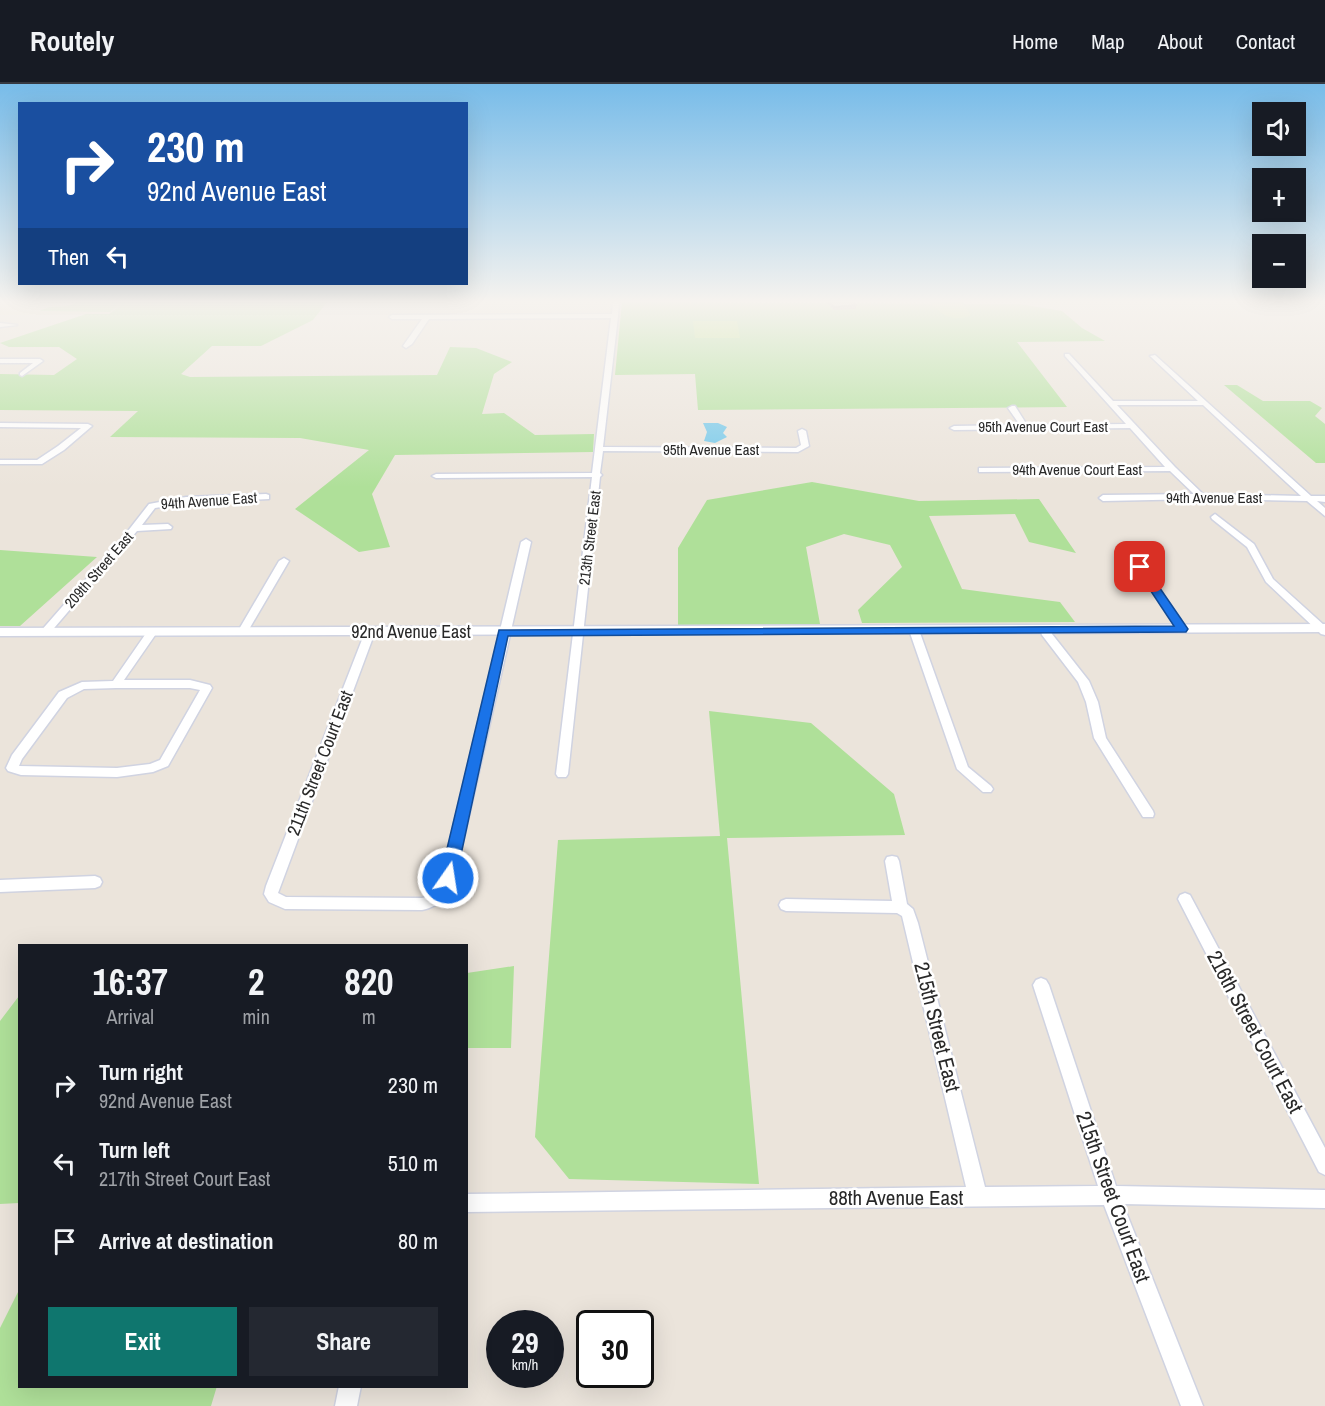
<!DOCTYPE html>
<meta charset="utf-8">
<style>
body{margin:0;font-family:"Archivo Narrow",sans-serif;background:#242831;color:#f1f3f6;height:100vh;display:flex;flex-direction:column;font-size:22px;white-space:nowrap}
*{box-sizing:border-box;margin:0}
p{font-size:20px;color:#9ea1a6}
.icon{flex:none;width:33px;height:33px;fill:none;stroke:currentColor;stroke-width:2;stroke-linecap:round;stroke-linejoin:round}
.map{position:relative;flex:1;overflow:hidden}
.sheet{position:absolute;left:18px;top:860px;width:450px;height:444px;display:flex;flex-direction:column;background:#171b24;border-radius:0px;box-shadow:0 6px 24px #0002}
.sheet>*{flex:none}
.top-card{position:absolute;left:18px;top:18px;width:450px;height:183px;border-radius:0px;box-shadow:0 6px 24px #0002;background:#1a4fa0;color:#fff;overflow:hidden}
.tools{position:absolute;left:1252px;top:18px;display:grid;gap:12px}
.tools a{display:grid;place-items:center;width:54px;height:54px;border-radius:0px;background:#171b24;box-shadow:0 6px 24px #0002;font-size:30px}
.speed{position:absolute;left:486px;top:1226px;display:flex;gap:12px;font-size:30px;font-weight:700;text-align:center}
.speed>*{display:grid;place-content:center;width:78px;height:78px;border-radius:50%;background:#171b24;box-shadow:0 6px 24px #0002;line-height:1}
.speed small{font-size:15px;font-weight:400}
.speed .limit{border:3px solid #111;border-radius:9px;background:#fff;color:#111}
.pin{position:absolute;display:grid;place-items:center;width:51px;height:51px;color:#fff;margin:-26px;border-radius:12px;box-shadow:0 3px 9px #0006}
.me{position:absolute;width:66px;margin:-33px;rotate:13deg;stroke-linejoin:round;filter:drop-shadow(0 0 4px #0008)}
.turn{display:flex;align-items:center;gap:21px;height:126px;padding:0 30px;font-size:27px}
.turn .icon{width:78px;height:78px;stroke-width:2.5}
.turn b{display:block;font-size:42px;line-height:51px}
.then{display:flex;align-items:center;height:57px;padding:0 30px;background:#0003;gap:12px;font-size:22px}
.eta{display:flex;justify-content:space-evenly;align-items:center;height:102px;text-align:center}
.eta b{font-size:36px;font-weight:700;line-height:42px}
.action{display:flex;gap:12px;margin-top:auto;padding:12px 30px}
.action a{flex:1;height:69px;border-radius:0px;background:#0f766e;color:#fff;font-size:24px;font-weight:700;line-height:69px;text-align:center}
.action a+a{background:#242831;color:#f1f3f6}
ul{padding:0;list-style:none}
li{display:flex;align-items:center;gap:18px;height:78px;padding:0 30px}
li div{flex:1}
li b{display:block;font-size:22px}
li em{font-style:normal}
header{display:flex;align-items:center;gap:36px;box-sizing:border-box;height:84px;padding:0 30px;background:#171b24;border-bottom:2px solid #363941}
header strong{font-size:28px}
nav{display:flex;gap:33px;margin-inline-start:auto;font-size:21px}
.map>svg:first-child{display:block}
.education{fill:#ece2ca}
.green{fill:#afe099}
.pitch{fill:#c2e794}
.water{fill:#70c7ea}
.lines{fill:none;stroke-linecap:round;stroke-linejoin:round}
.minor-casing{stroke:#d0d3e1;stroke-width:3}
.tertiary-casing{stroke:#d0d3e1;stroke-width:3}
.minor{fill:#fff;fill-rule:evenodd}
.tertiary{fill:#fff;fill-rule:evenodd}
.wall{fill:#aaa6a0}
.building{fill:#c6c1ba;stroke:#8b8782;stroke-width:1.5}
.route{fill:#1a73e8;stroke:#114b97;stroke-width:1.5}
.labels{text-anchor:middle;stroke-width:5;stroke-linejoin:round;paint-order:stroke}
.far-street-label{font-size:15px;fill:#292929;stroke:#fff}
.street-label{font-size:18px;fill:#292929;stroke:#fff}
.near-street-label{font-size:21px;fill:#292929;stroke:#fff}
</style>
<header>
<strong>Routely</strong>
<nav><a>Home</a><a>Map</a><a>About</a><a>Contact</a></nav>
</header>
<div class="map">
<svg width="1325" height="1322" viewBox="0 0 1325 1322">
<rect width="100%" height="100%" fill="#ebe4db"/>
<path class="education" d="M0,218H125L109,230L0,231Z"/>
<path class="green" d="M77,218H327L313,236L261,262H212L181,290L190,293L437,291L450,263L476,264L512,278L494,290L482,330L504,329L535,351L594,350L593,368L395,371L372,410L390,463L359,468L295,425L369,366L300,354L110,353L138,327L0,326V290L54,291L77,275L59,263H9L0,259L86,230H109L123,219L110,228L40,227C52,219 65,226 77,218Z
M622,218L1020,220L1062,227L1082,244L1105,257L1017,258L1067,323L698,326L695,290L615,291Z
M1224,301H1237L1263,317H1310L1322,324L1315,332L1325,340V379H1316Z
M812,398L919,417L1039,415L1076,469L1029,458L1015,430L929,432L962,505L1060,518L1075,538L862,539L858,526L902,483L890,461L844,450L806,463L820,540L678,541V464L707,416Z
M0,466L97,473L20,542H0Z
M709,627L811,639L894,710L905,751L727,754L759,1100L569,1095L535,1053L558,756L720,752Z
M514,882L511,964H467V889Z
M19,912V1119L0,1120V937Z
M19,1206L20,1302H217L211,1322H0V1244Z"/>
<path class="pitch" d="M930,218H962L971,231C954,239 941,231 930,218Z
M693,237H737L740,254H695Z"/>
<path class="water" d="M703,339H718L727,343L723,349L727,353L715,359L704,357L707,348Z"/>
<g class="lines">
<defs>
<path id="minor" d="M613,218H619L618,232L603,363L796,364L801,361L798,347L802,345L806,347L809,362L798,368L603,367L600,389L602,391L600,393L568,690L566,693H558L556,690L592,393L436,394L432,392L436,390L592,389L611,234L429,235L412,260L406,264L403,262L422,235H392L389,233L392,231L612,230Z
M0,239L17,241L0,243Z
M1065,270H1069L1113,317H1198L1150,272L1155,271L1311,412H1325V418L1317,417L1325,424V432L1307,417L1201,415L1103,417L1099,414L1103,411L1194,410L1170,387L979,388V384H982L1165,383L1130,344L954,346L950,344L954,342L1020,341L1008,324L1012,322H1015L1027,341L1126,340L1065,272ZM1117,321H1203L1301,412L1203,410L1175,383Z
M0,275H40L43,277L22,292L20,291V289L33,279H0Z
M0,339L88,340L92,342L64,366L42,380H0V376H37L58,362L81,344L0,343Z
M266,410L269,411V415L186,419L155,424L142,441L168,440L172,443L171,445L137,447L49,550L45,551L40,548L124,452L149,420L186,413Z
M1215,430L1254,460L1273,495L1325,542V551L1321,550L1266,498L1247,463L1212,435L1211,433Z
M526,455L531,458L455,794C448,811 441,822 422,826L285,825L269,818L264,810L266,802L365,548L370,545L375,548L278,809L286,813L422,814C433,812 437,803 441,794L521,458Z
M1135,472L1138,473L1187,545L1186,547L1182,548L1177,545L1130,475Z
M284,474L289,477L248,547L247,549H239L238,547L279,477Z
M1045,542L1049,543L1052,550L1089,597L1098,618L1106,654L1153,727L1154,730L1153,733H1143L1094,654L1086,618L1078,598L1042,551L1040,545Z
M914,543L919,546L968,683L991,702L993,705L991,708H983L957,685L909,546Z
M153,544L158,547L124,596H190L210,601L212,604L168,682L153,688L117,693L21,691L8,687L6,684L12,671L59,608L82,598L113,597L149,545ZM116,604H190L200,606L160,676L150,680L117,684L19,682L22,675L67,614L84,605Z
M892,772L897,773L899,777L907,820L913,825L918,839L985,1103L1098,1102L1033,901L1036,896L1041,894L1046,896L1049,901L1116,1102L1325,1106V1124L1123,1120L1203,1322H1181L1104,1121L466,1128V1110L966,1103L902,832L897,829L786,827L781,825L779,821L781,817L786,815L892,817L885,777L887,773Z
M95,792L100,794L102,798L100,802L95,804L0,808V796Z
M1185,809L1190,811L1325,1064V1091L1319,1088L1178,815L1180,811Z
M339,1302H361L357,1322H335Z"/>
<path id="tertiary" d="M1325,540V548L0,552V544Z"/>
</defs>
<use href="#minor" class="minor-casing"/>
<use href="#tertiary" class="tertiary-casing"/>
<use href="#minor" class="minor"/>
<use href="#tertiary" class="tertiary"/>
</g>
<path class="wall" d="M826,218H853L856,221V225L834,226Z"/>
<path class="building" d="M830,218H853L856,221L834,223Z"/>
<linearGradient id="sky" x2="0" y2="1"><stop stop-color="#78bce9"/><stop offset="0.54" stop-color="#f6f3ef"/><stop offset="1" stop-color="#f6f3ef" stop-opacity="0"/></linearGradient>
<rect width="1325" height="403" fill="url(#sky)"/>
<path class="route" d="M1140,480L1144,481L1188,545L1186,548L508,552L456,794L454,799L448,801L442,799L440,794L499,546L1174,542L1135,483Z"/>
<g class="labels">
<g class="far-street-label">
<text x="1043" y="348">95th Avenue Court East</text>
<text x="711" y="371">95th Avenue East</text>
<text x="1077" y="391">94th Avenue Court East</text>
<text x="1214" y="419">94th Avenue East</text>
<text transform="translate(209 417) rotate(-4)" y="5">94th Avenue East</text>
<text transform="translate(590 454) rotate(-83)" y="5">213th Street East</text>
<text transform="translate(99 486) rotate(-49)" y="5">209th Street East</text>
</g>
<g class="street-label">
<text x="411" y="554">92nd Avenue East</text>
<text transform="translate(320 679) rotate(-69)" y="6">211th Street Court East</text>
</g>
<g class="near-street-label">
<text transform="translate(937 943) rotate(76)" y="7">215th Street East</text>
<text transform="translate(1255 948) rotate(62)" y="7">216th Street Court East</text>
<text transform="translate(1113 1113) rotate(70)" y="7">215th Street Court East</text>
<text x="896" y="1121">88th Avenue East</text>
</g>
</g>
</svg>
<div class="tools">
<a><svg class="icon" aria-label="sound" viewBox="0 0 24 24"><path d="M4 9h4l5-4v14l-5-4H4zM17 9q2 3 0 6"/></svg></a>
<a>+</a>
<a>−</a>
</div>
<div class="speed"><div>29<small>km/h</small></div><div class="limit">30</div></div>
<div class="pin" style="left:1140px;top:483px;background:#d93025"><svg class="icon" aria-label="arrive" viewBox="0 0 24 24"><path d="M6 21V4h12l-3 4 3 4H6"/></svg></div>
<svg class="me" style="left:448px;top:794px" viewBox="-20 -20 40 40"><circle r="17" fill="#1a73e8" stroke="#fff" stroke-width="3"/><path d="M0-11L8 9 0 5-8 9z" fill="#fff"/></svg>
<div class="top-card">
<div class="turn"><svg class="icon" aria-label="right" viewBox="0 0 24 24"><path d="M7 20v-9h11M14 6l5 5-5 5"/></svg><div><b>230 m</b>92nd Avenue East</div></div>
<div class="then">Then<svg class="icon" aria-label="left" viewBox="0 0 24 24"><path d="M17 20v-9H6M10 6l-5 5 5 5"/></svg></div>
</div>
<section class="sheet">
<div class="eta">
<div><b>16:37</b><p>Arrival</p></div>
<div><b>2</b><p>min</p></div>
<div><b>820</b><p>m</p></div>
</div>
<ul>
<li><svg class="icon" aria-label="right" viewBox="0 0 24 24"><path d="M7 20v-9h11M14 6l5 5-5 5"/></svg><div><b>Turn right</b><p>92nd Avenue East</p></div><em>230 m</em></li>
<li><svg class="icon" aria-label="left" viewBox="0 0 24 24"><path d="M17 20v-9H6M10 6l-5 5 5 5"/></svg><div><b>Turn left</b><p>217th Street Court East</p></div><em>510 m</em></li>
<li><svg class="icon" aria-label="arrive" viewBox="0 0 24 24"><path d="M6 21V4h12l-3 4 3 4H6"/></svg><div><b>Arrive at destination</b></div><em>80 m</em></li>
</ul>
<div class="action"><a>Exit</a><a>Share</a></div>
</section>
</div>
